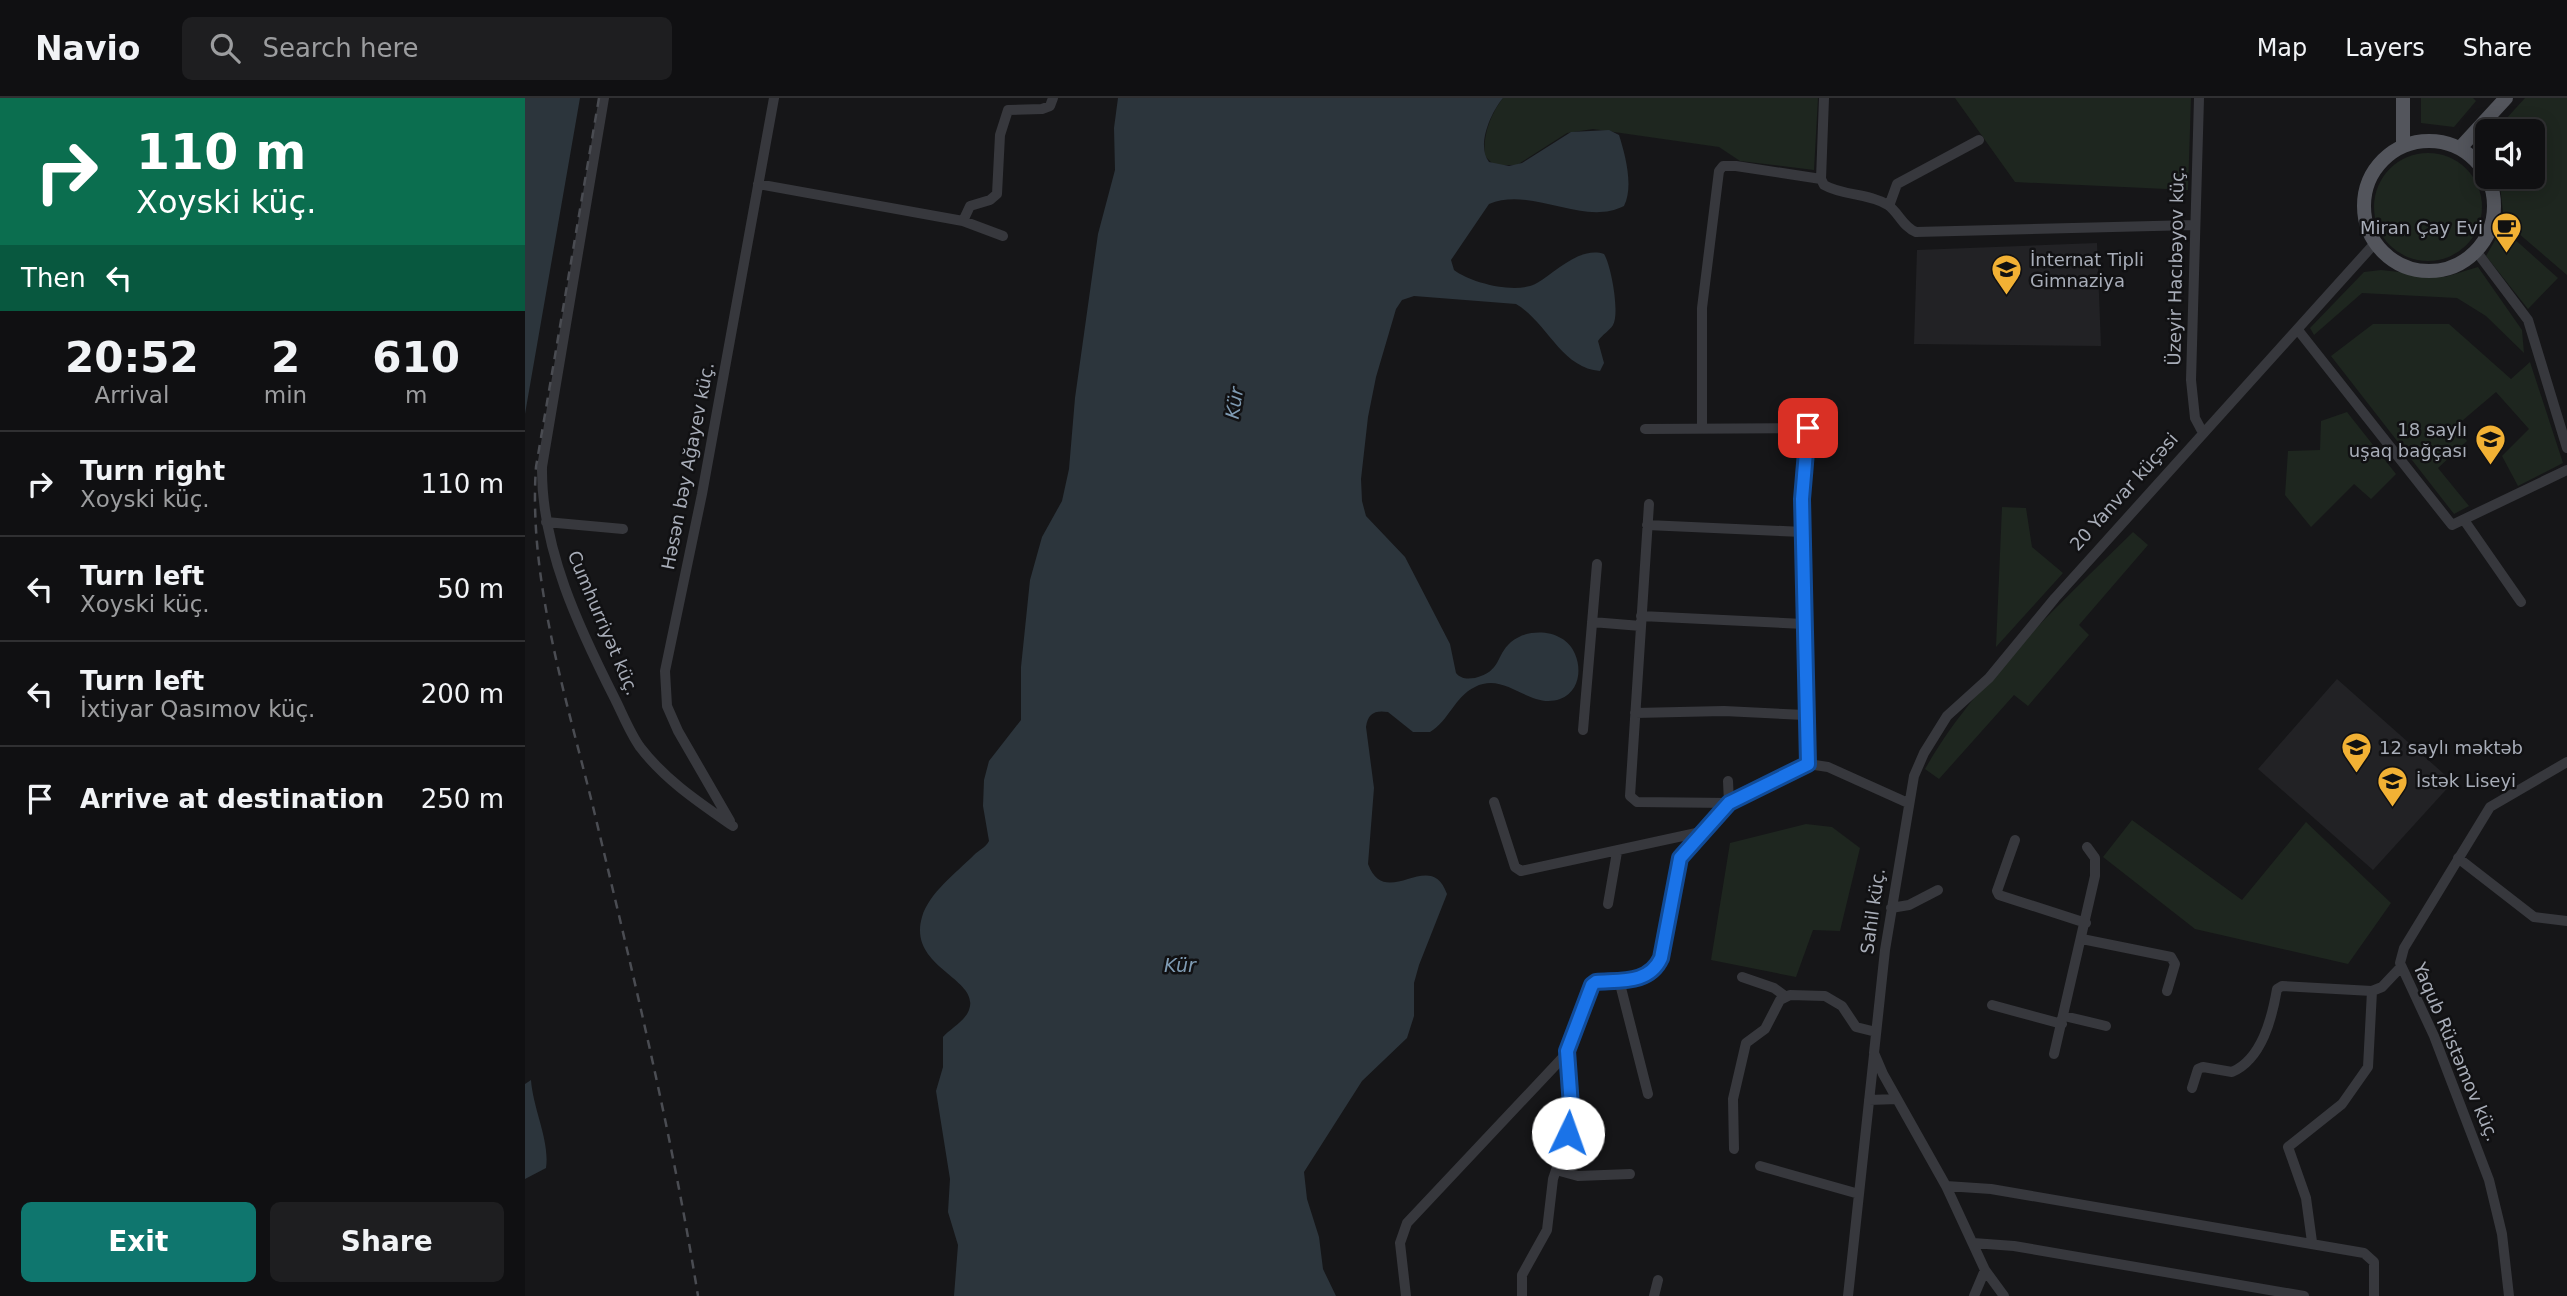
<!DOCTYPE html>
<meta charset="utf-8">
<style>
body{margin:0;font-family:"DejaVu Sans",sans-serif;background:#1e1e20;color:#f1f3f6;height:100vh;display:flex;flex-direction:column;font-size:26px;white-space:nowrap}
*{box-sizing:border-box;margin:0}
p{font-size:23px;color:#9c9d9f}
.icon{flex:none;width:38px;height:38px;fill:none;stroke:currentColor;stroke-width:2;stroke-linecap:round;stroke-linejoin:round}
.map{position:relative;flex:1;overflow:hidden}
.side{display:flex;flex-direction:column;background:#101012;width:525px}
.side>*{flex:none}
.banner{background:#0b6e4f;color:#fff;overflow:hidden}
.controls{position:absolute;left:1950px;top:21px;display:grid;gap:14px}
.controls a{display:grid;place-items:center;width:70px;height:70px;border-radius:10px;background:#101012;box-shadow:0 4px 18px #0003,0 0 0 2px #303032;font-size:35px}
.pin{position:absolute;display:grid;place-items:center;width:60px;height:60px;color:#fff;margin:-30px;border-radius:14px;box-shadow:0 4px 10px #0006}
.me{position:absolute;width:77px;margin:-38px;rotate:3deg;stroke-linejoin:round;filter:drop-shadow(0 0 5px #0008)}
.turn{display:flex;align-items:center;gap:24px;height:147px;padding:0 21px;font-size:32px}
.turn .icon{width:91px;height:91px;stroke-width:2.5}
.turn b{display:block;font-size:49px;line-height:60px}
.then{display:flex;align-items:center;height:66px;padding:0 21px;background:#0003;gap:14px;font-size:26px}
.eta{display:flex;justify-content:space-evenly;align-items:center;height:119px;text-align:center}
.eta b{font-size:42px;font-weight:700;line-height:49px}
.primary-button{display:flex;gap:14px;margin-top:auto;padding:14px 21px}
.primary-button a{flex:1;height:80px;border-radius:10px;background:#0f766e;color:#fff;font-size:28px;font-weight:700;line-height:80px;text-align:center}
.primary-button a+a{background:#1e1e20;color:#f1f3f6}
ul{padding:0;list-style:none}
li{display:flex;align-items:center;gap:21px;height:105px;padding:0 21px;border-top:2px solid #303032}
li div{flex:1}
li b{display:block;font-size:26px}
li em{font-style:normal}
header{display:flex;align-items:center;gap:42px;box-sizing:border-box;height:98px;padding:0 35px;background:#101012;border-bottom:2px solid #303032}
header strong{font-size:33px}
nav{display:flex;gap:38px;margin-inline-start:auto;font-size:24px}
.search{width:490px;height:63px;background:#1e1e20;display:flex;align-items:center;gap:18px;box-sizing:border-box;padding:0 24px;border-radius:10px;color:#9c9d9f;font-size:26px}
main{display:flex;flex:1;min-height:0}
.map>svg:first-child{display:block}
.built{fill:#222225}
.green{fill:#1e261f}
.water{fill:#2c353c}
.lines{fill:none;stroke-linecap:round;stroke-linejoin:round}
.minor{stroke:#37383d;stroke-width:10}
.major{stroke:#53555c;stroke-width:14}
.rail{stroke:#4a4c52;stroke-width:2.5;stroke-dasharray:9 7;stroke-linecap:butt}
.route-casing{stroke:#114b97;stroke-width:18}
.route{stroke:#1a73e8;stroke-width:12}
.labels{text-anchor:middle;stroke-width:5;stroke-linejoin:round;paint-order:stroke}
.poi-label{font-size:18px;fill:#a8adb8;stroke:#111113;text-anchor:start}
.street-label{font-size:18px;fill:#a8adb8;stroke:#111113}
.water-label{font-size:19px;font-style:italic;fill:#7f9bb3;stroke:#111113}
</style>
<header>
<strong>Navio</strong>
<div class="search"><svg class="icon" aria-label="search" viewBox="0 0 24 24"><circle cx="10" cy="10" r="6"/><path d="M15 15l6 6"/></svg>Search here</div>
<nav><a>Map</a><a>Layers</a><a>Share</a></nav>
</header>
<main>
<section class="side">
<div class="banner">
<div class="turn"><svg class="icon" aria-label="right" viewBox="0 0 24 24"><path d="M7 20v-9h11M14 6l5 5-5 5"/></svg><div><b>110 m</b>Xoyski küç.</div></div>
<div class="then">Then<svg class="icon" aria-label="left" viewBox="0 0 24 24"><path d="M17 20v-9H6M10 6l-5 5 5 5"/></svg></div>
</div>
<div class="eta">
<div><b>20:52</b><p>Arrival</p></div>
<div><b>2</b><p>min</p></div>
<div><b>610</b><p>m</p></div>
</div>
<ul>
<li><svg class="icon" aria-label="right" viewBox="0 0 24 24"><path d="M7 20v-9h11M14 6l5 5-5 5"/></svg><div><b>Turn right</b><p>Xoyski küç.</p></div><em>110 m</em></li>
<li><svg class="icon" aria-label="left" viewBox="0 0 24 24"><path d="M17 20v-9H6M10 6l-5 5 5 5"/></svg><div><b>Turn left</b><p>Xoyski küç.</p></div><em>50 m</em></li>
<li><svg class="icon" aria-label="left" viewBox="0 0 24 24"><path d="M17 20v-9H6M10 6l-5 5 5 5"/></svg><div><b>Turn left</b><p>İxtiyar Qasımov küç.</p></div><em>200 m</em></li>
<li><svg class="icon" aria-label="arrive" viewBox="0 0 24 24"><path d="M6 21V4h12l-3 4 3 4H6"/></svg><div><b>Arrive at destination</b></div><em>250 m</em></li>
</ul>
<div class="primary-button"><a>Exit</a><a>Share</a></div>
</section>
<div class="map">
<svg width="2042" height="1198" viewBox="0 0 2042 1198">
<rect width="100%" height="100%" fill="#161618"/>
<path class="built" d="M1572,145L1576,248L1389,246L1392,152Z
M1812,581L1928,684L1848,772L1733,671Z"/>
<path class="green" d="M978,0H1293L1289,72L1215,63L1194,49L1068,31L1042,35L992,67H969L960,58C957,39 966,15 978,0Z
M1430,0H1666L1663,92L1490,84Z
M1896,0H1948L1951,3L1929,29L1896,25Z
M2000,0H2042V177L1979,123L1974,79H2007V33H1970Z
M1849 109a54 54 0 1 1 108 0a54 54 0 1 1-108 0Z
M1977,130L2033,180L2003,211L1961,158Z
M1953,169L1997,232L1999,255L1961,218L1932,200L1837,195L1789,237L1785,230L1839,174L1856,172L1920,179Z
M1848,226H1924L1986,281L2005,264L2038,365L1993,388L1977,358L2004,331L1971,294L1931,328L1942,343L1913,370L1944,408L1929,416L1806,258Z
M1822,314L1871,376L1846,401L1829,386L1786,429L1760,397L1763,353L1795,352L1796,323Z
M1477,409L1501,410L1507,449L1538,475L1471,549Z
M1608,434L1623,447L1554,527L1564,537L1503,608L1489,597L1414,681L1400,671C1448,586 1538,503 1608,434Z
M1607,722L1717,802L1781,724L1866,805L1823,866L1670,831L1578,759Z
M1281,726L1307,729L1335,750L1315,833L1288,832L1271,879L1186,862L1205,745Z"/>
<path class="water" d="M0,0H55L0,316Z
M593,0H978C966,14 951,48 964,64L984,68L997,65L1046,34L1084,32L1094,37C1100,56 1109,88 1099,108C1058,129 1007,88 964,106L926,162L929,172C946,185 992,197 1012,185C1031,174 1055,148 1079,156C1086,167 1095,215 1088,227C1085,232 1077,237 1073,243L1079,265L1075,273C1036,270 1022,224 991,206L889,198L877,202L871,211L851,279L843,319L836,381L837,403L841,418L880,459L925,546L931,575C936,581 942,581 950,580C977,573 970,558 986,544C1005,528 1041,532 1050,556C1057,572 1054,594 1035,601C1004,612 981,573 950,589C929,599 924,623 905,634H888L863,614C850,612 843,615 841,629L849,690L843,766C861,814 905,748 922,796L894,867L889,885V918L882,940L837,983L779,1074L782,1101L794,1139L798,1171L811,1198H429L433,1147L423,1114L425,1081L411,993L418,969V939C425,931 440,923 444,912C456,880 382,870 397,819C404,795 431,775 449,757C454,752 460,750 464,743L458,708L459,682L464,663L496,622V569L505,482L517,439L537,403L544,371L550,300L573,136L590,72L589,30Z
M6,982C8,1011 25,1043 21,1070L0,1081V986Z"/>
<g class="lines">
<path class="minor" d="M79,0L17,369C16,450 54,530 90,601C98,617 105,635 115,649C140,682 175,705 208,728
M1299,0L1296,81L1299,87C1318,98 1344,95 1363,107C1374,115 1378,129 1391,134L1669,127
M1674,0L1666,282L1670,320L1678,335
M233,86L438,123L445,108L465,102L472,96L475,37L483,12L517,11L525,8L528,0
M1364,108L1372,86L1454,42
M438,123L478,138
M1951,153L2003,222L2042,350
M1773,232L1927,427L2042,372
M1120,331L1283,330
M1177,331V210L1194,73L1198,68H1211L1296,81
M1124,406L1105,698L1112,704L1204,705L1203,683
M1939,422L1996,504
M21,424L98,431
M1122,427L1278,434
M1116,518L1279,526
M1067,524L1116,528
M1110,615L1199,613L1280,617
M1058,632L1072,466
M1283,666L1277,401L1284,317
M969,704L990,769L996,773L1176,734
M205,723L153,633L142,608L140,573L177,396L249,0
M1490,742L1472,793L1474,797L1561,825
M1933,760L2009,819L2042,823
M1083,806L1092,754
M1366,810L1384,807L1413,792
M1557,841L1646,859L1650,866L1642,893
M1217,879L1249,890L1260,898
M1094,882L1123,996
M1467,907L1537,926
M1539,918L1581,928
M1529,956L1570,778V760L1562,749
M1667,990L1673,971L1678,969L1707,974C1737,961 1747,920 1752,891L1757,888L1847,893
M1344,1002L1372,1001
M1209,1051L1208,1001L1221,945L1240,931L1255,902L1265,897L1300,898L1317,908L1331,929L1351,934
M1235,1068L1334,1096
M1031,1072L1053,1078L1105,1076
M1421,1088L1466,1091L1839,1155L1849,1164V1198
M1787,1144L1781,1100L1763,1049L1817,1006L1843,969L1847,893L1857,889L1875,870
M1448,1145L1489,1148L1779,1198
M881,1198L875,1145L882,1125L1042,955
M997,1198V1177L1022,1132L1028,1081L1043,1036L1046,1008L1042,953L1063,896L1071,884C1096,882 1124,886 1136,860L1155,760L1204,705L1283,666L1303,669L1383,705
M1129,1198L1133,1182
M1323,1198L1349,957
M1449,1198L1460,1172
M1479,1198L1460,1172L1421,1088L1358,976L1349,955L1360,852L1389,678L1399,655L1422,618L1464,580L1530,500L1850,145
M1984,1198L1977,1136L1964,1082L1909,938L1875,865L1879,850L1965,709L2042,664"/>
<path class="major" d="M1839 108a65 65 0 1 1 130 0a65 65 0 1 1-130 0Z
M1878,48V0
M1935,50L1981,0"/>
<path class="rail" d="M74,0L11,369C3,484 43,605 70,717C108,876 147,1036 173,1198"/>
</g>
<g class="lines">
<defs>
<path id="route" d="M1043,1035L1046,1008L1042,953L1067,887L1071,884C1096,882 1124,886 1136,860L1155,760L1204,705L1283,666L1277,401L1283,330"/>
</defs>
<use href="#route" class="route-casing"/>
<use href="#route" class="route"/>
</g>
<defs>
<symbol id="cafe-pin" viewBox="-11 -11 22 30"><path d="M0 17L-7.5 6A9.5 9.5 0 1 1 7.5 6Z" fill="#f2b134" stroke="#111113"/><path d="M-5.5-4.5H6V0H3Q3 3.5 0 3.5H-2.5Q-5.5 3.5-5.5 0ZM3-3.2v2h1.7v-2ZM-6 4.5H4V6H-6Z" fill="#111"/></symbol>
<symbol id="school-pin" viewBox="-11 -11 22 30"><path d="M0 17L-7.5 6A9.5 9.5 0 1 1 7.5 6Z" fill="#f2b134" stroke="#111113"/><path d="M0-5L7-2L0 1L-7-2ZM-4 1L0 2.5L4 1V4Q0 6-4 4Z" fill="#111"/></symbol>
</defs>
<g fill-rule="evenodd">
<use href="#cafe-pin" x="1964" y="112" width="35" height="47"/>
<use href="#school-pin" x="1464" y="154" width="35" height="47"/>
<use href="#school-pin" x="1948" y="324" width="35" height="47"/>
<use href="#school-pin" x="1814" y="632" width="35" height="47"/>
<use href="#school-pin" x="1850" y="666" width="35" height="47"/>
</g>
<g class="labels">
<g class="poi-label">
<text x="1958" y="136" text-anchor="end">Miran Çay Evi</text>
<text x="1505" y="168">İnternat Tipli<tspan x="1505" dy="21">Gimnaziya</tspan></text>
<text x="1942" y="338" text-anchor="end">18 saylı<tspan x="1942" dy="21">uşaq bağçası</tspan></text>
<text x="1854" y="656">12 saylı məktəb</text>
<text x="1891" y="689">İstək Liseyi</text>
</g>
<g class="street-label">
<text transform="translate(1651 168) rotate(-89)" y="6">Üzeyir Hacıbəyov küç.</text>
<text transform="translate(163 368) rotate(-79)" y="6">Həsən bəy Ağayev küç.</text>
<text transform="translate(1599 394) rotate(-48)" y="6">20 Yanvar küçəsi</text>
<text transform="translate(78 525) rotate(67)" y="6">Cumhurriyət küç.</text>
<text transform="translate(1348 813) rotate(-82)" y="6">Sahil küç.</text>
<text transform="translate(1931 954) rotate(67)" y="6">Yaqub Rüstəmov küç.</text>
</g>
<g class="water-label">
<text transform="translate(709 305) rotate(-81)" y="7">Kür</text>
<text x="655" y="874">Kür</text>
</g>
</g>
</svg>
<div class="controls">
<a><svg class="icon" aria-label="sound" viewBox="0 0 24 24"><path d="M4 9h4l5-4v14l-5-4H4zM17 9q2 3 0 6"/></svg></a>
</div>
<div class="pin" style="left:1283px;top:330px;background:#d93025"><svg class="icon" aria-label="arrive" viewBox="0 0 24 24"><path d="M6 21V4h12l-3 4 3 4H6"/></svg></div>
<svg class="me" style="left:1043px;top:1035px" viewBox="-20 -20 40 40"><circle r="19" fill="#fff"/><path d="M0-13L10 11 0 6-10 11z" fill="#1a73e8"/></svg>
</div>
</main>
